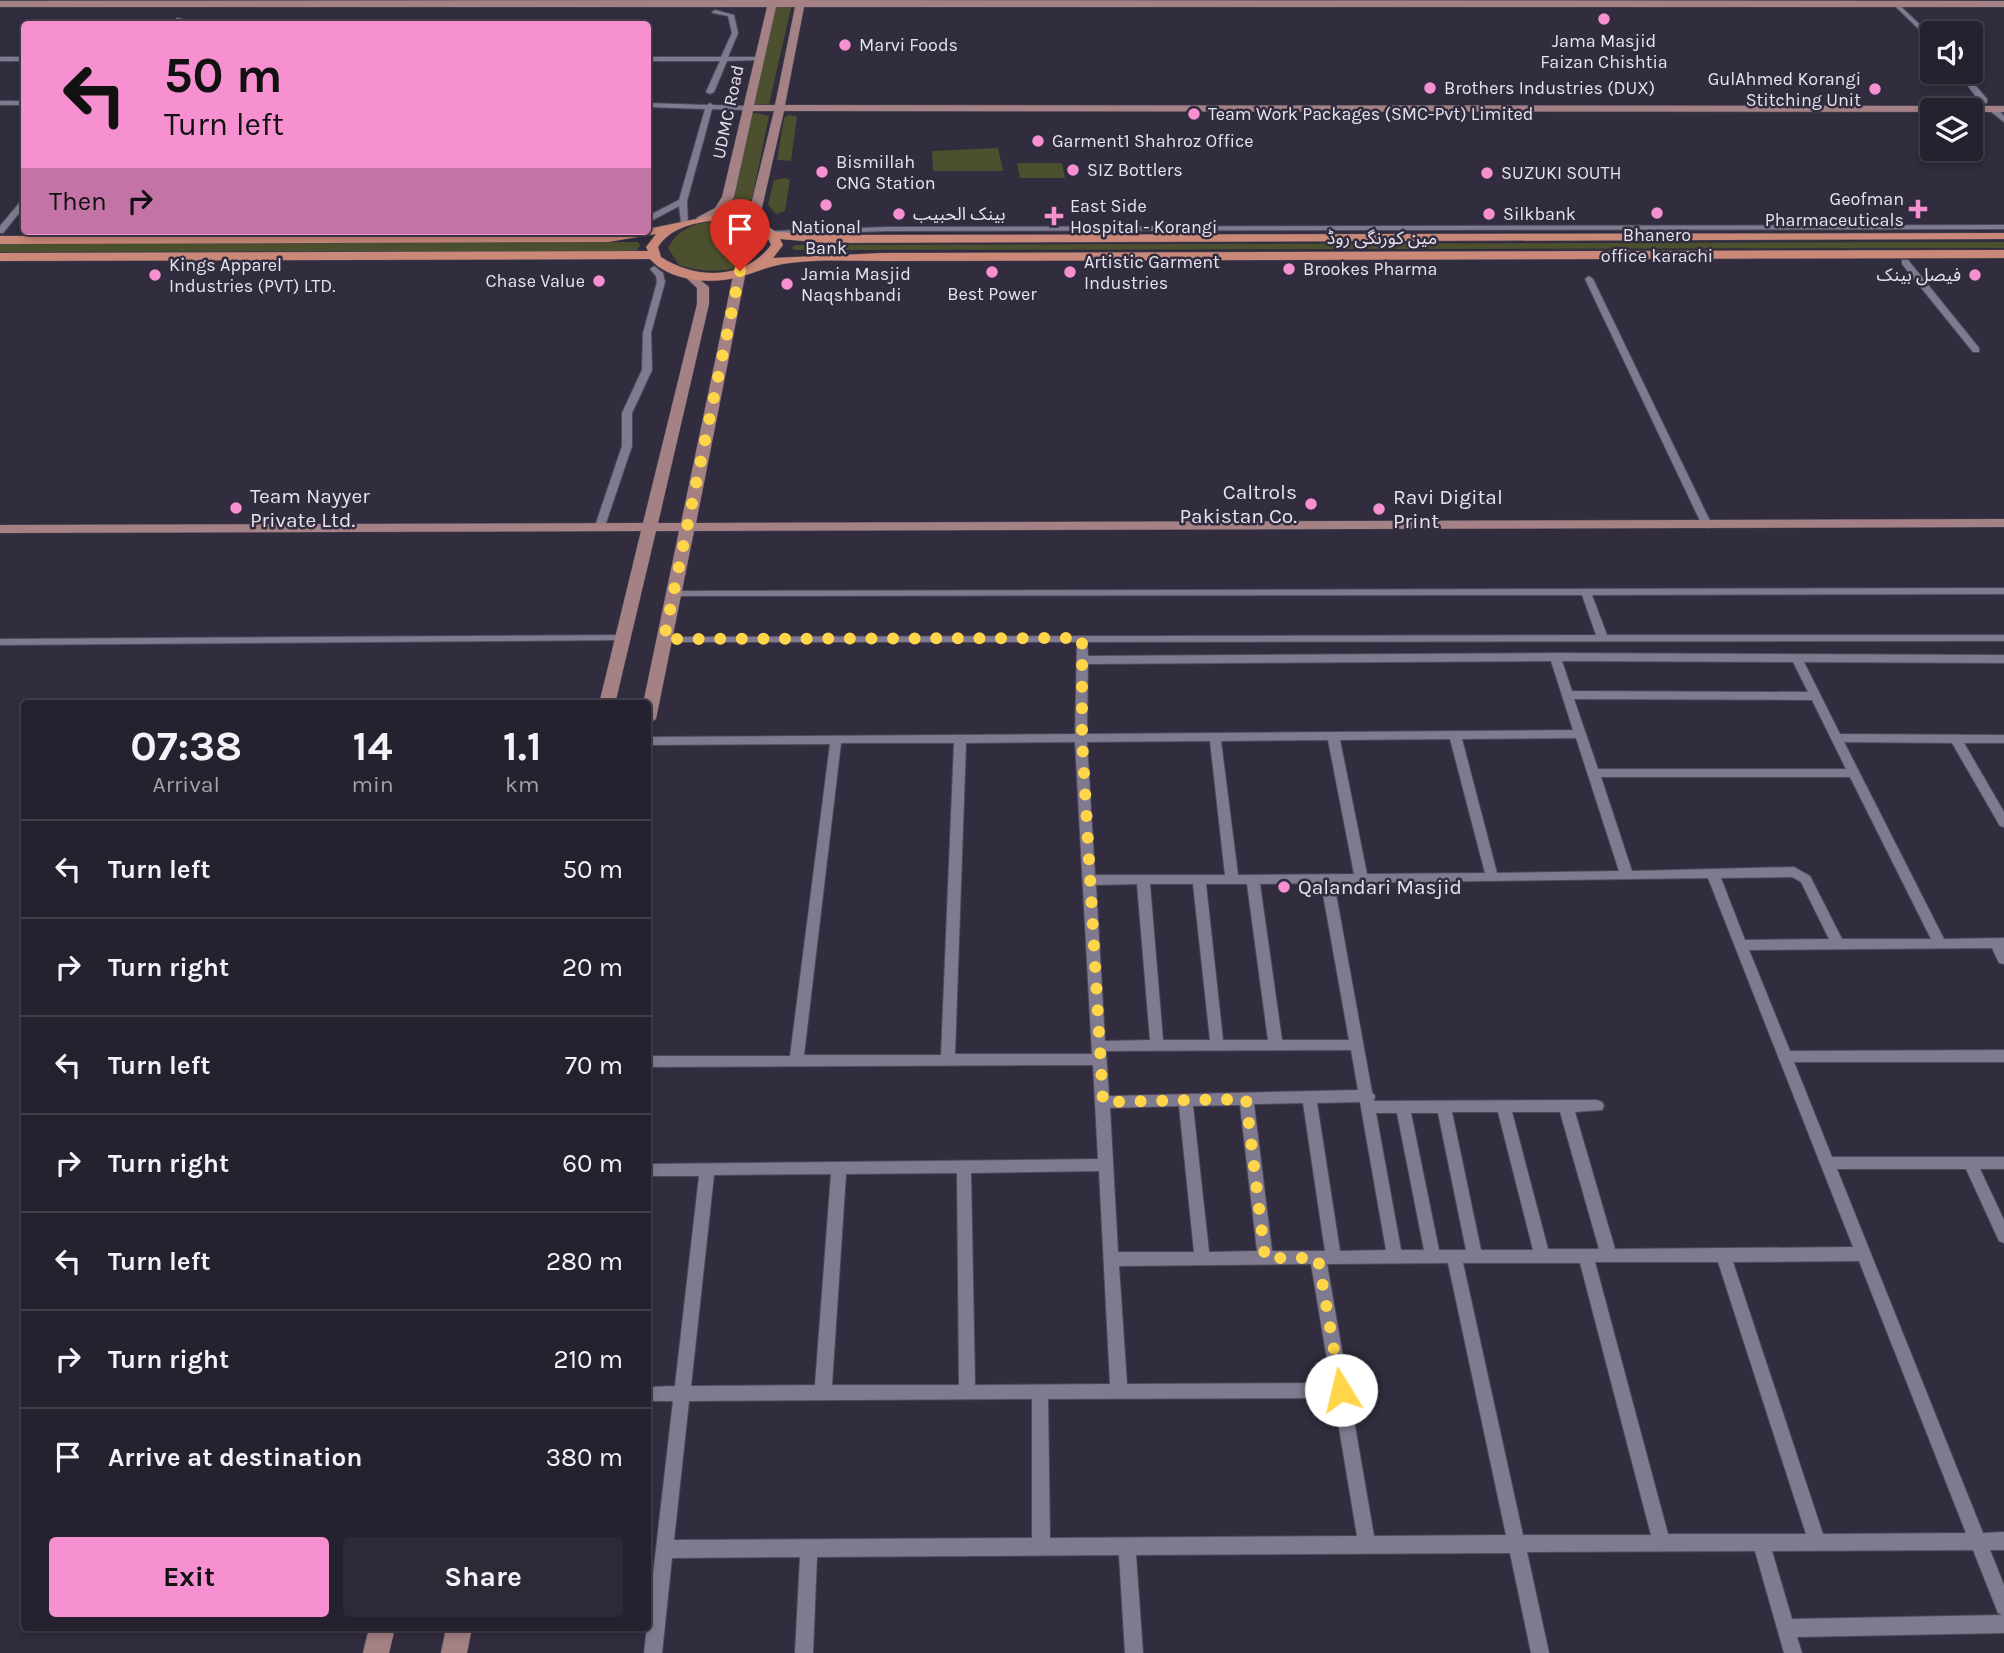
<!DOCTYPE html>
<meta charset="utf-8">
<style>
body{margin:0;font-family:Karla,"Noto Sans Arabic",sans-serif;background:#2d2936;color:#f1f3f6;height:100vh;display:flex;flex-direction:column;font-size:26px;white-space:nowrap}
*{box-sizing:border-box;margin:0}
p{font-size:23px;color:#a3a3aa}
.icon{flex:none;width:38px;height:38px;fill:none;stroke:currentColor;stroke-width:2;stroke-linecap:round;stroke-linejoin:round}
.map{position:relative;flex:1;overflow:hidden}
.details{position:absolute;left:21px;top:700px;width:630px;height:931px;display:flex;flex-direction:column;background:#25212e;border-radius:7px;box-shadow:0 4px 10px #0003,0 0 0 2px #423e4a}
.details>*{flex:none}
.guide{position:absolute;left:21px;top:21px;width:630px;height:214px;border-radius:7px;box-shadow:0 4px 10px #0003,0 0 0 2px #423e4a;background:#f690d1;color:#111;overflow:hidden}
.tools{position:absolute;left:1920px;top:21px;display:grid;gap:14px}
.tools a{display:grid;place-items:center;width:63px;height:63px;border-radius:7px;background:#25212e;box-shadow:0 4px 10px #0003,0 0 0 2px #423e4a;font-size:35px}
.pin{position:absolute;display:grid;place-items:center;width:60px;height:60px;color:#fff;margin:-72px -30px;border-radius:50% 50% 50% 0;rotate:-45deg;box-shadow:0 0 7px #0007}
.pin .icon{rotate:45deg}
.me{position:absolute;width:77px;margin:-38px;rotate:351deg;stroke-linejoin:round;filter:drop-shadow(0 0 5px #0008)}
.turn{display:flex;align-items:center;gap:24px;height:147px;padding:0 28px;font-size:32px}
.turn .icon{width:91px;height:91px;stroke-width:2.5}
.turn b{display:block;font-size:49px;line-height:60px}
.then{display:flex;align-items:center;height:66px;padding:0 28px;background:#0003;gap:14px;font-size:26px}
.eta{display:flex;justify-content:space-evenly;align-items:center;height:119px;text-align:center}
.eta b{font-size:42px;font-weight:700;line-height:49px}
.primary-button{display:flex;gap:14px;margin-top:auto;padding:14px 28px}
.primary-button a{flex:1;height:80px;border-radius:7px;background:#f690d1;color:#111;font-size:28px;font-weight:700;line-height:80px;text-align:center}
.primary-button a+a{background:#2d2936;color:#f1f3f6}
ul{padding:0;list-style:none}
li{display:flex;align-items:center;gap:21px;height:98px;padding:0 28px;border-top:2px solid #423e4a}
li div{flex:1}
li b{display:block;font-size:26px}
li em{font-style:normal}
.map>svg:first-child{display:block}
.green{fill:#4c502e}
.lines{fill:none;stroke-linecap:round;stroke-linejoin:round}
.street-casing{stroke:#4e4a59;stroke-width:2}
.secondary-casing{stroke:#4e4a59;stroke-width:1}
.primary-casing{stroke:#4e4a59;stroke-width:1}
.street{fill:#7f7a8f;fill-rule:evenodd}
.secondary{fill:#a48184;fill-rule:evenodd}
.primary{fill:#ca8878;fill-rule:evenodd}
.route{stroke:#ffd54a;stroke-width:12;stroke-dasharray:0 21.6}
.poi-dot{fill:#f690d1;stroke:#312c3e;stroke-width:2.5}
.labels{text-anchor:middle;stroke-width:5;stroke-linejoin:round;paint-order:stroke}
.far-poi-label{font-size:18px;fill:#e6e3ef;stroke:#312c3e;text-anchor:start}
.far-street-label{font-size:18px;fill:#e6e3ef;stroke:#312c3e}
.poi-label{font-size:21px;fill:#e6e3ef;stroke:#312c3e;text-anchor:start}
</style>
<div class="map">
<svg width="2004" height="1653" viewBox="0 0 2004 1653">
<rect width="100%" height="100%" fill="#312c3e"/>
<path class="green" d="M789,6L791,8L769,104L754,105L775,7Z
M757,113L769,116L752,199L738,204L730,201L751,114Z
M788,115L797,116L791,161L777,160L784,118Z
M998,148L1003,171H933L932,151Z
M1017,163H1062L1065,178H1020Z
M785,178L790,180L785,211L776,214L768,205L774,180Z
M710,222C728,223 754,226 762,245C751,276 704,274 679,265L668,248C677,231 691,224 710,222Z
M638,242L640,246L635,251L0,252V243Z
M2004,242V248L796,250L791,248L796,245Z"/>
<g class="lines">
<defs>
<path id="street" d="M1897,3L1932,36V42L1895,6L1894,5Z
M715,10L734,15L738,33L728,57H757L759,58V60L727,61L714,92L710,94L706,92L720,61H648V57H721L732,33L728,16L713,13L712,12Z
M177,18L182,19L177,24H171Z
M0,57H24V61H0Z
M1957,72H1964L1987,99V103H1981Z
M0,101H24V105H0Z
M648,103L707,105L710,103L713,105L747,106L751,108L747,110L712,109L687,201L688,225L681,223L679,206L651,221H648V216L679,200L705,109L648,107Z
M1990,107H1996L2004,116V122L1990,111Z
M21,201H24V207L3,233H0V226Z
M2004,225V229L888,231L773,235L769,233L773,231L888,227Z
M1902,260H1908L1979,348V352H1973L1902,264Z
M654,266L663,273L665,282L651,333L652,370L632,413V446L605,526L600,529L595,526L622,446V413L642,370L643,333L657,282L656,276L650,269Z
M1589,276L1593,279L1712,525L1711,527L1707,528L1702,525L1585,279Z
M2004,588V594L1592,595L1607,635H2004V641L1087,642L1088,656L1555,653L2004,655V663L1804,662L1840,734L2004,735V743H1964L2004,812V827L2000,826L1952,743L1844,742L1944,939L2004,938V964L1999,963L1992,948L1749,950L1790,1051L2004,1050V1062H1794L1832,1157H2004V1169H1980L2004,1220V1243L1999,1241L1966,1169H1837L1983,1533L2004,1532V1550H1990L2004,1585V1633L1797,1637L1802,1653H1784L1755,1551L1527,1552L1549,1653H1531L1510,1553L1136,1555L1143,1653H1125L1119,1555L817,1557L813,1653H795L800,1557L672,1558L662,1653H644L673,1401H648V1387L675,1386L699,1176H648V1164L1098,1159L1093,1065L648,1067V1056H790L830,744L648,745V737L1075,734L1077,642H664L659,639L660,637L1596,635L1582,595L673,596L668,593L669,591ZM1551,661L1573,730L1087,734L1088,664ZM1562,661L1793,662L1808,692L1572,691ZM1574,699L1812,700L1846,769H1598ZM1576,738L1619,871L1497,873L1462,739ZM1450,739L1485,873L1367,874L1340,740ZM1328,740L1354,874L1238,875L1221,741ZM1210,741L1225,875H1095L1087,742ZM1075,742L1092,1054H955L966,743ZM841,743H954L941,1055H804ZM1601,777H1850L1931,939H1842L1810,876L1794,867L1632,871ZM1792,877L1801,882L1829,939L1745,940L1721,878ZM1708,878L1853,1247L1615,1249L1575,1112L1602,1110L1604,1106L1602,1102L1597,1100L1374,1101L1375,1096L1372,1092L1334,883ZM1321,883L1349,1040H1282L1260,884ZM1137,884L1150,1040L1105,1041L1096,885ZM1150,884H1193L1210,1040H1163ZM1206,884H1247L1268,1040H1223ZM1351,1050L1358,1090L1109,1096L1106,1051ZM1360,1102L1386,1250L1340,1251L1317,1103ZM1303,1103L1325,1251H1272L1254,1104ZM1240,1105L1257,1251L1209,1252L1193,1106ZM1179,1106L1194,1252H1118L1110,1108ZM1452,1112H1498L1533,1250H1481ZM1512,1112H1560L1599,1249H1548ZM1376,1113H1397L1424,1250H1401ZM1411,1113H1438L1466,1250H1439ZM1099,1171L1110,1384L975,1385L971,1173ZM957,1173L959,1385H832L846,1174ZM831,1174L815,1385L691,1386L714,1175ZM1859,1261L1966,1533L1823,1534L1733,1262ZM1595,1262H1718L1806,1534H1668ZM1448,1263L1506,1535L1374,1536L1327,1264ZM1463,1263H1580L1651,1535H1523ZM1311,1264L1331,1383L1127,1384L1119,1266ZM1334,1398L1357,1536L1050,1538L1048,1399ZM1032,1399V1538L674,1540L689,1401ZM1973,1550L1998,1613L2002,1615L1792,1619L1772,1551Z
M621,635L625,636L626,638L625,640L0,645V639Z"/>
<path id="secondary" d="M768,0L2004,1V7H804L785,105L2004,106V112L784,111L759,221L753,224L747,221L774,111H753L734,197L723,212L702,221L696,218L715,208L722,197L767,7H0V1ZM776,7H795L775,105H754Z
M740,267L746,271L696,523L2004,519V527L694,531L656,719L648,724V704H643L679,531H656L615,704H599L641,531L0,533V525L643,523L697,304V288L682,274L688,270L709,287V304L658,523H681L734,271Z
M369,1628H395L389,1653H363Z
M446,1628H472L467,1653H441Z"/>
<path id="primary" d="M720,214L759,220L776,232L827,235L2004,233V239L827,243L780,239L783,245L773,258L883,253L2004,250V258L883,261C852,261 820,259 790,263C772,265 759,271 743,276C714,285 670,282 650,259L0,261V253L648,251L646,247L656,234L608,242L0,244V236L608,234L648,231V229ZM710,221C733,219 762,221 771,245C745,280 696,280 661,257L658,247C670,229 689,224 710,221Z"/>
</defs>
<use href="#street" class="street-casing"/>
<use href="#secondary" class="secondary-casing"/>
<use href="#primary" class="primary-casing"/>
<use href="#street" class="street"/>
<use href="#secondary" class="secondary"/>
<use href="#primary" class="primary"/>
</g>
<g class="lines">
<path class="route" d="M740,271L664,639L1082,638V738L1103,1102L1246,1099L1265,1258H1318L1341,1390"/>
</g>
<g class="poi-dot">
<circle cx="1604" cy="19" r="7"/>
<circle cx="845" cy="45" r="7"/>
<circle cx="1430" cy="88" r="7"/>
<circle cx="1875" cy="89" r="7"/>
<circle cx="1194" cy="114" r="7"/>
<circle cx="1038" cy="141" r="7"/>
<circle cx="1073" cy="170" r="7"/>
<circle cx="822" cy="172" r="7"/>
<circle cx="1487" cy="173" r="7"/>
<circle cx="826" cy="205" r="7"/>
<path d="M1914.5 198.5h7v7h7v7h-7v7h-7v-7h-7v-7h7z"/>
<circle cx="1657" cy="213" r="7"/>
<circle cx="899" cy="214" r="7"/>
<circle cx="1489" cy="214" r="7"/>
<path d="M1050.5 205.5h7v7h7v7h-7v7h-7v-7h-7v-7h7z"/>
<circle cx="1289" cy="269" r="7"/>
<circle cx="992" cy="272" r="7"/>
<circle cx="1070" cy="272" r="7"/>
<circle cx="155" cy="275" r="7"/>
<circle cx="1975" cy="275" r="7"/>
<circle cx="599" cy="281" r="7"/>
<circle cx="787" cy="284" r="7"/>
<circle cx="1311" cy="504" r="7"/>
<circle cx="236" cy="508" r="7"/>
<circle cx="1379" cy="509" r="7"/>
<circle cx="1284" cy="887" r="7"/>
</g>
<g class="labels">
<g class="far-poi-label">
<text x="1604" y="47" text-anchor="middle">Jama Masjid<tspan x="1604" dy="21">Faizan Chishtia</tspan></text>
<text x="859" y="51">Marvi Foods</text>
<text x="1861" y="85" text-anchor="end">GulAhmed Korangi<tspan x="1861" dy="21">Stitching Unit</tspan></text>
<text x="1444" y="94">Brothers Industries (DUX)</text>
<text x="1208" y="120">Team Work Packages (SMC-Pvt) Limited</text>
<text x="1052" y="147">Garment1 Shahroz Office</text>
<text x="836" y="168">Bismillah<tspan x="836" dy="21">CNG Station</tspan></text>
<text x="1087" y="176">SIZ Bottlers</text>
<text x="1501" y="179">SUZUKI SOUTH</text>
<text x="1904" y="205" text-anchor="end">Geofman<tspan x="1904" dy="21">Pharmaceuticals</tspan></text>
<text x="1070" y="212">East Side<tspan x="1070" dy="21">Hospital - Korangi</tspan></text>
<text x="913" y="220">بينک الحبيب</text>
<text x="1503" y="220">Silkbank</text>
<text x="826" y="233" text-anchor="middle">National<tspan x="826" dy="21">Bank</tspan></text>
<text x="1657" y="241" text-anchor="middle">Bhanero<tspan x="1657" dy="21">office karachi</tspan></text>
<text x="1084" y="268">Artistic Garment<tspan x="1084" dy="21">Industries</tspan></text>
<text x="169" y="271">Kings Apparel<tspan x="169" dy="21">Industries (PVT) LTD.</tspan></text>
<text x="1303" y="275">Brookes Pharma</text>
<text x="801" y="280">Jamia Masjid<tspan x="801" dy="21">Naqshbandi</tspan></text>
<text x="1961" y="281" text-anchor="end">فیصل بینک</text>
<text x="585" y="287" text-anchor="end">Chase Value</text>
<text x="992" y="300" text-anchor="middle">Best Power</text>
</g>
<g class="far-street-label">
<text transform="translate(728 112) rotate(-78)" y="6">UDMC Road</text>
<text x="1382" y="244">مین کورنگی روڈ</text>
</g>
<g class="poi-label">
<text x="1297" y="499" text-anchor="end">Caltrols<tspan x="1297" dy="24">Pakistan Co.</tspan></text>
<text x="250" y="503">Team Nayyer<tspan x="250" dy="24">Private Ltd.</tspan></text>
<text x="1393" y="504">Ravi Digital<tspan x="1393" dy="24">Print</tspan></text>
<text x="1298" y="894">Qalandari Masjid</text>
</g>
</g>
</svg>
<div class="tools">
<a><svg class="icon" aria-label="sound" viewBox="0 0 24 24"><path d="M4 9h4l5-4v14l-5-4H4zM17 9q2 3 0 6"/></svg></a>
<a><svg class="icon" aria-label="layers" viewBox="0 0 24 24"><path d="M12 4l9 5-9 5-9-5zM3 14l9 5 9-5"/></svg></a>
</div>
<div class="pin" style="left:740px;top:271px;background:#d93025"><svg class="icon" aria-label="arrive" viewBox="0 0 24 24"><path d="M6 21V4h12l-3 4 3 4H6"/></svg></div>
<svg class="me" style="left:1341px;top:1390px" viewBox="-20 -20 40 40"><circle r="19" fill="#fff"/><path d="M0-13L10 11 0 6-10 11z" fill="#ffd54a"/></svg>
<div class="guide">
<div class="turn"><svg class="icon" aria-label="left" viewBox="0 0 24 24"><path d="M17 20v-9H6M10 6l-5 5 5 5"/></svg><div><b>50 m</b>Turn left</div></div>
<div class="then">Then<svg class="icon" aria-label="right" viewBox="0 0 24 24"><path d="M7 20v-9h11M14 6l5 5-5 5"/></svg></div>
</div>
<section class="details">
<div class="eta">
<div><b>07:38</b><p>Arrival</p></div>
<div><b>14</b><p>min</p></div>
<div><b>1.1</b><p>km</p></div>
</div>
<ul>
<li><svg class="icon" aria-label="left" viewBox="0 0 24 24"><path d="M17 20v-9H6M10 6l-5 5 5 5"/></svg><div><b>Turn left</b></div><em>50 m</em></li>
<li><svg class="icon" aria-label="right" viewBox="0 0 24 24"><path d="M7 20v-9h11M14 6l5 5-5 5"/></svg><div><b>Turn right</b></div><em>20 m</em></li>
<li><svg class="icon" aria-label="left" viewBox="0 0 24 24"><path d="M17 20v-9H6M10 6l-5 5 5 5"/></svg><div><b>Turn left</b></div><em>70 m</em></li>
<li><svg class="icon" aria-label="right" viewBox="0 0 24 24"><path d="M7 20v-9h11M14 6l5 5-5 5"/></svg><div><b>Turn right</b></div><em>60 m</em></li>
<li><svg class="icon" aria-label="left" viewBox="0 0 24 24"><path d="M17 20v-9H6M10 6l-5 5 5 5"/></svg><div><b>Turn left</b></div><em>280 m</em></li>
<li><svg class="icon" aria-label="right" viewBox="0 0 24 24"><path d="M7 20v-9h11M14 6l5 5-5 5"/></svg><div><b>Turn right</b></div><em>210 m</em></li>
<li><svg class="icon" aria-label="arrive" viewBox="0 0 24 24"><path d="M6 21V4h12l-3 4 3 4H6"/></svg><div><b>Arrive at destination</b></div><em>380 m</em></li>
</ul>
<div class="primary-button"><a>Exit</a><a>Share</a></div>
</section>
</div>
